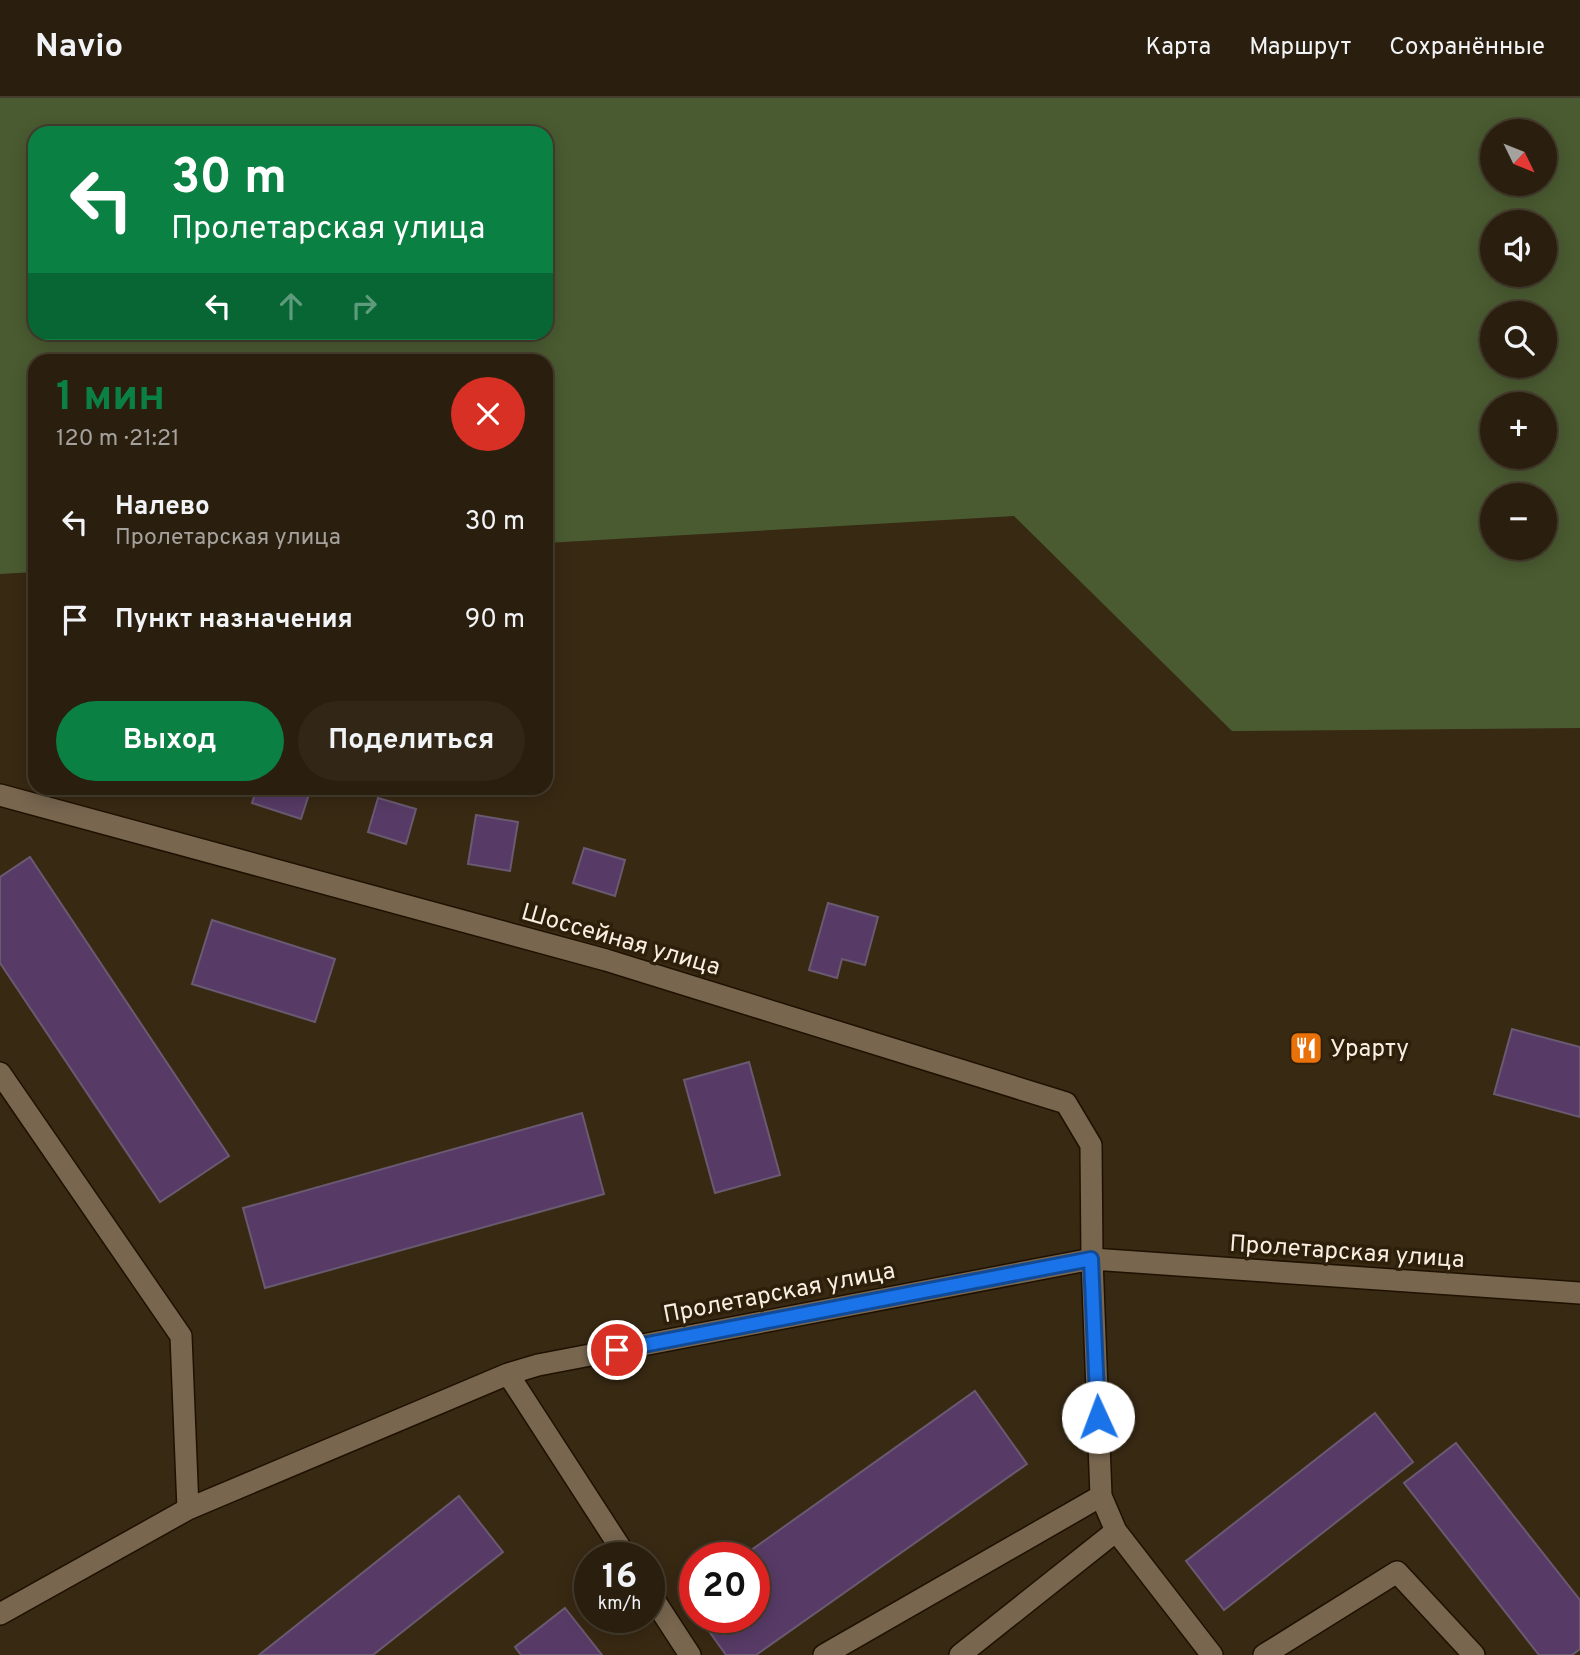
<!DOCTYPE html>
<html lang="ru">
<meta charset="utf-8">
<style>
body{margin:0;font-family:Overpass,sans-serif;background:#322717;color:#f1f3f6;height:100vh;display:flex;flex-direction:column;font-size:26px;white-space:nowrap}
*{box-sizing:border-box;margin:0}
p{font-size:23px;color:#a5a29e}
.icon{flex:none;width:38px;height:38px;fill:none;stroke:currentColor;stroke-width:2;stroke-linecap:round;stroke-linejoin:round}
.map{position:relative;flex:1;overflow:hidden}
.details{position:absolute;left:28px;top:256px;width:525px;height:441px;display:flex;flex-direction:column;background:#2a1f0e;border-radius:21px;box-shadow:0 4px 18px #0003,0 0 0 2px #463d2e}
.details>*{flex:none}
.guide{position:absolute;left:28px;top:28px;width:525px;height:214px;border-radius:21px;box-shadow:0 4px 18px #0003,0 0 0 2px #463d2e;background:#0b8043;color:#fff;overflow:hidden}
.needle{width:46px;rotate:133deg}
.controls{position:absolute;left:1480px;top:21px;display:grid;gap:14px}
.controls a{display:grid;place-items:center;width:77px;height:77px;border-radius:50%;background:#2a1f0e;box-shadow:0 4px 18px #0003,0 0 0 2px #463d2e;font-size:35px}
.speed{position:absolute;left:574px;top:1444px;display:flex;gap:14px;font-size:35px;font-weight:700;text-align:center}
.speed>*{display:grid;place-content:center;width:91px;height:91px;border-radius:50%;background:#2a1f0e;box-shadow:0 4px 18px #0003,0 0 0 2px #463d2e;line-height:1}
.speed small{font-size:18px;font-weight:400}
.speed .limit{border:10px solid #d22;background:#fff;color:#111}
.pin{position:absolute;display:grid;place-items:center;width:60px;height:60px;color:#fff;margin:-30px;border:4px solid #fff;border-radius:50%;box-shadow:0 2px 7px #0007}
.me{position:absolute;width:77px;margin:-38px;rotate:358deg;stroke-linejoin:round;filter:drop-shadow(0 0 5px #0008)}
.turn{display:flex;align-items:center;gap:24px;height:147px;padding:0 28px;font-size:32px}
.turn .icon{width:91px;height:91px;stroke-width:2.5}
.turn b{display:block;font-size:49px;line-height:60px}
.lanes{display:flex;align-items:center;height:66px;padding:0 28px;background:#0003;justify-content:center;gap:35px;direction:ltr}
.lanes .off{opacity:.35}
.round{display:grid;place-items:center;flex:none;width:74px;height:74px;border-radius:37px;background:#322717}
.overview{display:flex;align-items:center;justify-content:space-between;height:119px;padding:0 28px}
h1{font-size:42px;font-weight:700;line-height:52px;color:#0b8043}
.button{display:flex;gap:14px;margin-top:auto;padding:14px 28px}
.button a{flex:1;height:80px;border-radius:42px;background:#0b8043;color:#fff;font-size:28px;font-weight:700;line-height:80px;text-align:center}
.button a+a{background:#322717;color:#f1f3f6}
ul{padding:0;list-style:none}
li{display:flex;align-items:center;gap:21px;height:98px;padding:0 28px}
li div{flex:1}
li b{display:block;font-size:26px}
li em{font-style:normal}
header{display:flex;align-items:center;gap:42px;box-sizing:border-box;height:98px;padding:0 35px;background:#2a1f0e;border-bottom:2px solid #463d2e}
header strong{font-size:33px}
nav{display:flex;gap:38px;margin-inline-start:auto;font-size:24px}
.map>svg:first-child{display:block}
.green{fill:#4a5b31;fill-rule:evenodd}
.building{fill:#573b66;stroke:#695a71;stroke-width:2}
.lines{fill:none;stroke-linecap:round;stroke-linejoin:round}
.minor-casing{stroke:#1f1100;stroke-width:24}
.minor{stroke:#78664f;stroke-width:21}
.route-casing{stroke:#114b97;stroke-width:18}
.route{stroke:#1a73e8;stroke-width:12}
.labels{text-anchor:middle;stroke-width:7;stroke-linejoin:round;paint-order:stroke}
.street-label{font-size:24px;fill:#f8eee1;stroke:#2d1f09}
.poi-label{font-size:24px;fill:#f8eee1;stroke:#2d1f09;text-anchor:start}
</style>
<header>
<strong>Navio</strong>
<nav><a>Карта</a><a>Маршрут</a><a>Сохранённые</a></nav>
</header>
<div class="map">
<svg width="1580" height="1557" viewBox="0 0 1580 1557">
<rect width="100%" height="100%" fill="#382913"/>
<path class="green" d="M0,0H1580V630L1232,633L1014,418L546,445V262H35V474L0,476ZM1493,33H1545V86H1493ZM35,35H546V234H35ZM1545,124V177H1493V124ZM1545,215V268H1493V215ZM1493,306H1545V359H1493ZM1493,397H1545V450H1493Z"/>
<path class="building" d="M257,690H311L301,721L252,705Z
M378,700L416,711L406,746L368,734Z
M476,717L518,724L510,773L468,766Z
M584,750L625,762L615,798L573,785Z
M30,759L229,1058L160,1104L0,865V779Z
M828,805L878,819L865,867L842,861L837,880L809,872Z
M212,822L335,861L315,924L192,886Z
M1512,931L1580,949V1019L1494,996Z
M749,964L780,1077L715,1095L684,982Z
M582,1015L604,1096L265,1190L243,1110Z
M975,1293L1027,1366L756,1557H726L699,1519H754V1460H740Z
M1375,1315L1413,1364L1224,1512L1186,1463Z
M1456,1345L1580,1502V1551L1572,1557H1539L1404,1385Z
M459,1398L503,1454L373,1557H259Z
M695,1491V1513L685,1498Z
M565,1510L602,1557H521L515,1549Z"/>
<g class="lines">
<defs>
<path id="minor" d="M0,697L606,862L1066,1005L1091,1047L1092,1161L1101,1398L1116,1433L1212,1557
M0,975L181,1238L188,1411
M508,1276L627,1460
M649,1494L690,1557
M0,1516L188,1411L508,1276L538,1267L1092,1161L1580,1195
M824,1557L1101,1398
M960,1557L1116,1433
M1264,1557L1397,1474L1474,1557"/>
</defs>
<use href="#minor" class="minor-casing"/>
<use href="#minor" class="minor"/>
</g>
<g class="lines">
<defs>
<path id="route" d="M617,1252L1091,1161L1098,1319"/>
</defs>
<use href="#route" class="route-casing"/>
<use href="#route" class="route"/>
</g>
<defs>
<symbol id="restaurant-square" viewBox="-11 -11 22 22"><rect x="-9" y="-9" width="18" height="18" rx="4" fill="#e8710a" stroke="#2d1f09"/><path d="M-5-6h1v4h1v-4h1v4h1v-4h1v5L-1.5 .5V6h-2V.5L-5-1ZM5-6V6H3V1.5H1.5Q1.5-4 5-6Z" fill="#fff"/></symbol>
</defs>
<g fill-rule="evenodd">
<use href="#restaurant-square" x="1287" y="931" width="38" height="38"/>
</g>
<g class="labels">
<g class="street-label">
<text transform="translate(621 841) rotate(16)" y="8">Шоссейная улица</text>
<text transform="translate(1347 1153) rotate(4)" y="8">Пролетарская улица</text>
<text transform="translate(779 1194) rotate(-11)" y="8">Пролетарская улица</text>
</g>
<g class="poi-label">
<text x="1330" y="958">Урарту</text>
</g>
</g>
</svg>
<div class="controls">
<a><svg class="needle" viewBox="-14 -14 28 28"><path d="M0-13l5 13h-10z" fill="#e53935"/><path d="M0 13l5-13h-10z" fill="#a5a29e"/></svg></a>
<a><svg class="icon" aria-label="sound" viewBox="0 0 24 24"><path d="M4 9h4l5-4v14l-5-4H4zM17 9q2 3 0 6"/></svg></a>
<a><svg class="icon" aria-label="search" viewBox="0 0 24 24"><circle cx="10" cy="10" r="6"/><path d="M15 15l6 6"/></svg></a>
<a>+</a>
<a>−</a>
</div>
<div class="speed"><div>16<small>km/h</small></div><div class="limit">20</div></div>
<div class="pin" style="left:617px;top:1252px;background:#d93025"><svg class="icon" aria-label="arrive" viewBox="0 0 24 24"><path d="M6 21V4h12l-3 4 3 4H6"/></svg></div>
<svg class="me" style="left:1098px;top:1319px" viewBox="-20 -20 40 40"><circle r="19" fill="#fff"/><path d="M0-13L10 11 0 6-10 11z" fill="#1a73e8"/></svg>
<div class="guide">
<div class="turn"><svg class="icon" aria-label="left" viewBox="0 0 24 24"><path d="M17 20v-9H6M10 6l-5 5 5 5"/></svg><div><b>30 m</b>Пролетарская улица</div></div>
<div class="lanes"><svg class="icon" aria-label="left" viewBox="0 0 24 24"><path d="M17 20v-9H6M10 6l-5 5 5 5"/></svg><svg class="icon off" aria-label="ahead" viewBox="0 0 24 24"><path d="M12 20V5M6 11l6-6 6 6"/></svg><svg class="icon off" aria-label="right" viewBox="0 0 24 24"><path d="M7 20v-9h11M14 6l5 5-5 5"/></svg></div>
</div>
<section class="details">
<div class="overview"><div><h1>1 мин</h1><p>120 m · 21:21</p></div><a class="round" style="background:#d93025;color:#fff"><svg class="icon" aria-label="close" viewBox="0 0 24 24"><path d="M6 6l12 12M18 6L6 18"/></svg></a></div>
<ul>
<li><svg class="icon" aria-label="left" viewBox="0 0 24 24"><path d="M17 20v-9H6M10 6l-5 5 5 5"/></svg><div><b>Налево</b><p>Пролетарская улица</p></div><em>30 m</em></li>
<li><svg class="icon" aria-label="arrive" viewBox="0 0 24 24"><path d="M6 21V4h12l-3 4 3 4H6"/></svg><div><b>Пункт назначения</b></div><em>90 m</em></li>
</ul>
<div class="button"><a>Выход</a><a>Поделиться</a></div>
</section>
</div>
